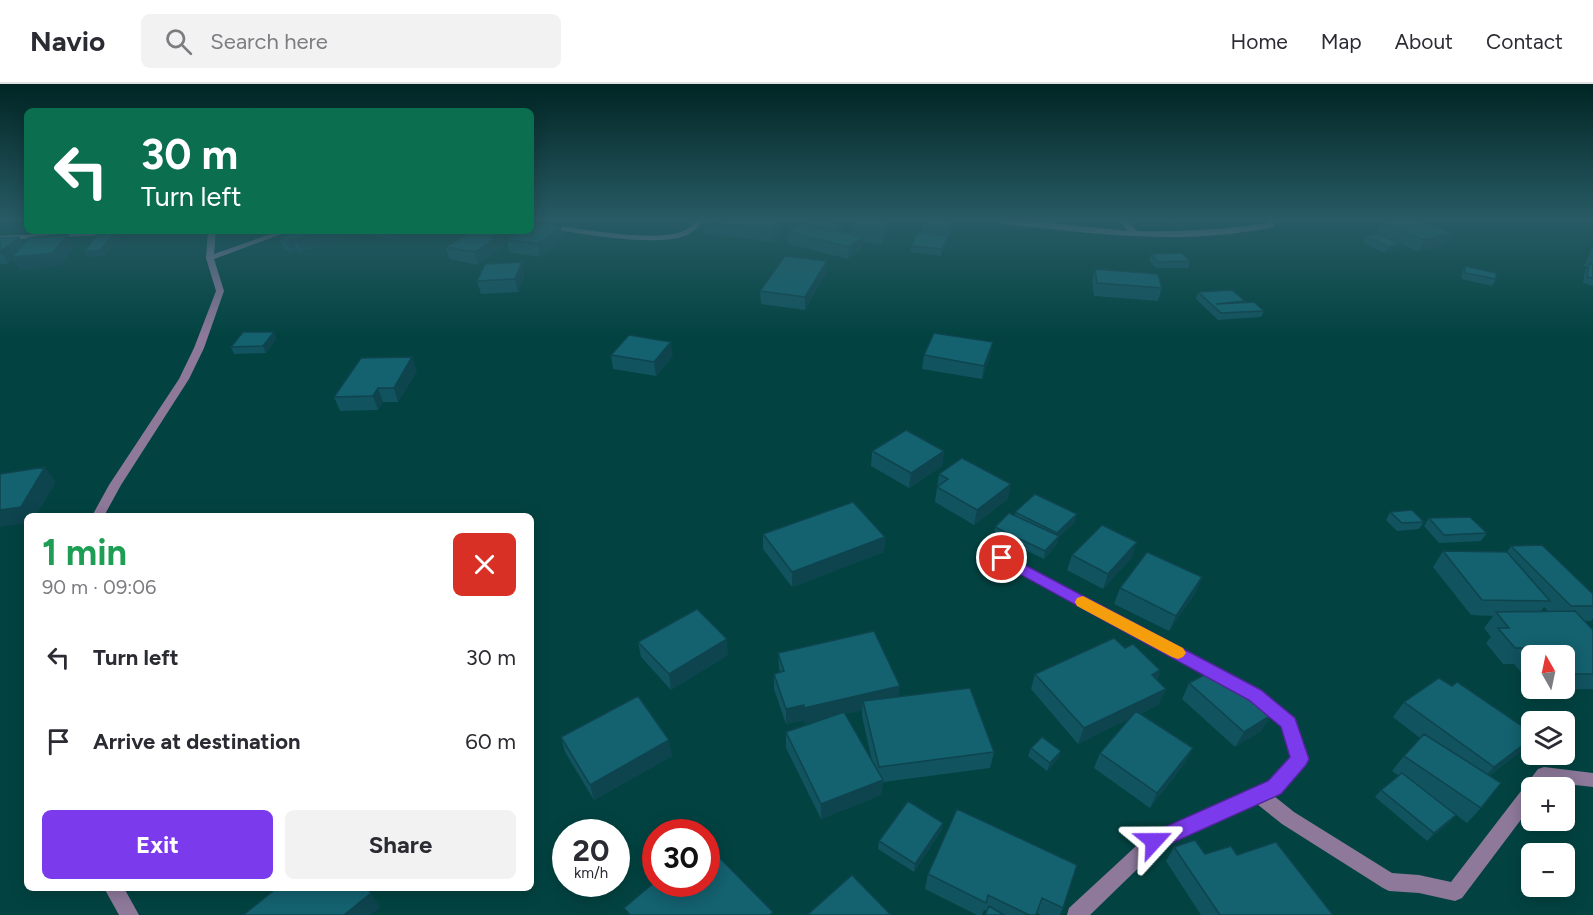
<!DOCTYPE html>
<meta charset="utf-8">
<style>
body{margin:0;font-family:Figtree,sans-serif;background:#f2f2f3;color:#2b2b33;height:100vh;display:flex;flex-direction:column;font-size:22px;white-space:nowrap}
*{box-sizing:border-box;margin:0}
p{font-size:20px;color:#7c7c81}
.icon{flex:none;width:33px;height:33px;fill:none;stroke:currentColor;stroke-width:2;stroke-linecap:round;stroke-linejoin:round}
.map{position:relative;flex:1;overflow:hidden}
.drawer{position:absolute;left:24px;top:429px;width:510px;height:378px;display:flex;flex-direction:column;background:#fff;border-radius:9px;box-shadow:0 3px 15px #0003}
.drawer>*{flex:none}
.banner{position:absolute;left:24px;top:24px;width:510px;height:126px;border-radius:9px;box-shadow:0 3px 15px #0003;background:#0b6e4f;color:#fff;overflow:hidden}
.needle{width:39px;rotate:351deg}
.controls{position:absolute;left:1521px;top:561px;display:grid;gap:12px}
.controls a{display:grid;place-items:center;width:54px;height:54px;border-radius:9px;background:#fff;box-shadow:0 3px 15px #0003;font-size:30px}
.speed{position:absolute;left:552px;top:735px;display:flex;gap:12px;font-size:30px;font-weight:700;text-align:center}
.speed>*{display:grid;place-content:center;width:78px;height:78px;border-radius:50%;background:#fff;box-shadow:0 3px 15px #0003;line-height:1}
.speed small{font-size:15px;font-weight:400}
.speed .limit{border:9px solid #d22;background:#fff;color:#111}
.pin{position:absolute;display:grid;place-items:center;width:51px;height:51px;color:#fff;margin:-26px;border:3px solid #fff;border-radius:50%;box-shadow:0 2px 6px #0007}
.me{position:absolute;width:66px;margin:-33px;rotate:66deg;stroke-linejoin:round;filter:drop-shadow(0 0 4px #0008)}
.turn{display:flex;align-items:center;gap:21px;height:126px;padding:0 18px;font-size:27px}
.turn .icon{width:78px;height:78px;stroke-width:2.5}
.turn b{display:block;font-size:42px;line-height:51px}
.round{display:grid;place-items:center;flex:none;width:63px;height:63px;border-radius:9px;background:#f2f2f3}
.head{display:flex;align-items:center;justify-content:space-between;height:102px;padding:0 18px}
h1{font-size:36px;font-weight:700;line-height:45px;color:#1e9e55}
.button{display:flex;gap:12px;margin-top:auto;padding:12px 18px}
.button a{flex:1;height:69px;border-radius:9px;background:#7c3aed;color:#fff;font-size:24px;font-weight:700;line-height:69px;text-align:center}
.button a+a{background:#f2f2f3;color:#2b2b33}
ul{padding:0;list-style:none}
li{display:flex;align-items:center;gap:18px;height:84px;padding:0 18px}
li div{flex:1}
li b{display:block;font-size:22px}
li em{font-style:normal}
header{display:flex;align-items:center;gap:36px;box-sizing:border-box;height:84px;padding:0 30px;background:#fff;border-bottom:2px solid #e1e1e2}
header strong{font-size:28px}
nav{display:flex;gap:33px;margin-inline-start:auto;font-size:21px}
.search{width:420px;height:54px;background:#f2f2f3;display:flex;align-items:center;gap:15px;box-sizing:border-box;padding:0 21px;border-radius:9px;color:#7c7c81;font-size:22px}
.map>svg:first-child{display:block}
.lines{fill:none;stroke-linecap:round;stroke-linejoin:round}
.minor{fill:#8e799b;fill-rule:evenodd}
.wall{fill:#11535f;fill-rule:evenodd}
.shaded-wall{fill:#0e444e}
.building{fill:#14616f;stroke:#0e444e;stroke-width:1.5}
.route{fill:#7c3aed;stroke:#51269a;stroke-width:1.5}
.slow{fill:#f59e0b}
</style>
<header>
<strong>Navio</strong>
<div class="search"><svg class="icon" aria-label="search" viewBox="0 0 24 24"><circle cx="10" cy="10" r="6"/><path d="M15 15l6 6"/></svg>Search here</div>
<nav><a>Home</a><a>Map</a><a>About</a><a>Contact</a></nav>
</header>
<div class="map">
<svg width="1593" height="831" viewBox="0 0 1593 831">
<rect width="100%" height="100%" fill="#024341"/>
<g class="lines">
<path class="minor" d="M697,135H704C700,141 694,148 687,151C655,165 568,147 531,142V138C564,142 655,160 683,147C688,145 693,140 697,135Z
M989,135H1011L1128,147L1118,135H1126L1137,147C1181,148 1223,146 1267,139L1268,135H1276L1273,143C1197,159 1119,153 1043,144C1026,142 1003,142 989,135Z
M98,147H150L146,149L0,156V152Z
M208,147H216L214,170L279,147H290L214,175L224,207L204,264L189,295L121,401L104,432H92L109,401L179,295L194,264L216,207L206,174Z
M1002,470L1260,607L1294,634L1308,675L1280,709L1274,712L1294,728L1392,789L1419,791L1451,798L1538,685L1544,683L1593,689V703L1548,698L1544,704H1532V721L1462,814L1455,817L1419,809L1389,807L1383,804L1282,740L1257,720L1160,763L1090,831H1067L1069,824L1148,751L1268,699L1291,673L1281,643L1250,615L997,477L996,474L997,471Z
M104,804H124L139,831H119Z"/>
</g>
<path class="wall" d="M567,135H587L584,138Z
M706,135H782V146L773,158L704,150V138Z
M894,135L882,160L862,158V165L848,175L788,160V148L807,140H842V146L841,148L850,150V145Z
M927,135H955V138L948,152L947,158L941,172L911,168V162L922,149L923,143Z
M1028,135H1068V137L1032,139Z
M1134,135H1161L1162,136L1160,142L1144,143Z
M1165,135H1193L1192,142L1175,143Z
M1293,135H1336L1334,138L1305,142Z
M1381,138L1451,149L1445,161L1418,168L1401,160L1398,166L1385,169L1363,159L1366,152L1376,150Z
M561,143L563,155L540,173L509,168L507,156Z
M280,147H351L353,151L301,168L298,167L291,169L284,165L279,153L282,152Z
M366,147H409L394,155L367,151Z
M0,154L23,160L75,162L61,181L20,186L13,176L8,180H0Z
M504,160L497,164L498,167L478,181L449,175L446,163Z
M1593,162V202L1583,199L1585,186L1588,183L1584,182Z
M1151,170L1190,177L1188,184H1156L1149,176Z
M1465,182L1496,195L1492,202L1461,195L1462,189Z
M1095,185L1162,204L1158,217L1094,212L1092,197Z
M826,189L805,226L761,220L760,207Z
M524,191L518,208L481,210L477,197Z
M1198,208L1244,219L1264,227L1261,233L1218,236L1196,215Z
M277,254L266,269L234,270L231,263Z
M611,271L673,272L656,292L613,285Z
M924,271L990,272L982,295L922,285Z
M417,287L398,318H383L378,326L340,327L334,313Z
M872,367H944L942,382L909,404L871,382Z
M939,390L1008,415L974,441L935,418Z
M1015,428L1075,438L1059,453L1057,460L1044,475L994,451L995,443L1015,431Z
M1390,428L1424,438L1419,445L1397,447L1386,436Z
M1429,434L1487,449L1481,457L1439,459L1424,442Z
M763,450L885,453L884,468L792,503L763,465Z
M1511,462L1593,510V534L1591,537H1584L1593,546V605L1536,606L1534,604H1564V572H1532V601L1514,580H1503L1486,559L1491,553L1484,544L1493,532L1471,531L1433,483L1443,467L1507,468ZM1544,523L1548,527H1541Z
M1072,471L1132,473L1103,505L1067,486Z
M1202,493L1195,509L1169,547L1114,520L1120,504Z
M638,558L728,571L671,606L641,573Z
M1125,564L1160,586L1157,596L1166,605L1159,620L1140,630L1193,664L1185,679L1150,724L1094,684L1100,669L1130,634L1078,660L1031,605L1035,590Z
M778,569L899,612L994,668L990,684L883,698L881,711L821,735L786,664V648L822,635L804,640V636L786,640L774,605V590L780,588L779,584ZM862,626V632L872,677L845,630Z
M1189,599L1270,632L1261,647L1235,663L1182,615Z
M1452,602L1532,649V655L1521,667L1489,692L1481,724L1467,739L1455,730L1449,739L1427,757L1375,713L1381,706L1399,692L1392,687L1404,672L1420,654L1393,633L1404,618Z
M561,653L672,672L594,716L565,668Z
M1031,664L1061,667L1058,675L1047,687L1028,672Z
M957,725L1063,824L1060,831H1041L1037,829L1036,831H985L987,827L984,826L982,831H977L925,805L928,790Z
M943,739L941,747L914,788L878,765L879,757Z
M1174,763L1205,770L1237,771L1333,831H1201L1166,777Z"/>
<path class="shaded-wall" d="M781,135H782V146L773,158V146Z
M889,135H894L882,160L883,148Z
M954,135H955V138L948,152L949,146Z
M1307,135H1336L1334,138L1305,142Z
M1162,136L1160,142L1144,143L1146,137Z
M1194,136L1192,142L1175,143L1177,137Z
M842,140V146L834,154L835,148Z
M561,143L563,155L540,173L538,160Z
M325,147H351L353,151L301,168L296,156Z
M392,147H409L394,155Z
M501,148L504,160L497,164L498,167L478,181L475,168L491,154Z
M114,149L117,156L105,172L87,174L84,168Z
M1451,149L1445,161L1418,168L1424,156Z
M68,150L75,162L61,181L20,186L13,176L8,180L1,167L19,153L26,165Z
M948,152L947,158L941,172L942,165Z
M863,153L862,165L848,175L849,163Z
M293,154L298,167L291,169L286,157Z
M1401,160L1398,166L1385,169L1388,163Z
M827,177L826,189L805,226V213Z
M522,178L524,191L518,208L515,195Z
M274,248L277,254L266,269L263,262Z
M671,258L673,272L656,292L654,278Z
M993,258L990,272L982,295L984,282Z
M412,273L417,287L398,318L394,304Z
M378,304L383,318L378,326L373,312Z
M944,367L942,382L909,404L911,389Z
M45,383L56,398L36,432H27V439L0,443V426Z
M1011,400L1008,415L974,441L977,426Z
M1077,430L1075,438L1059,453L1057,460L1044,475L1045,467L1055,457L1057,449Z
M885,453L884,468L792,503V488Z
M1137,458L1132,473L1103,505L1108,490Z
M1202,493L1195,509L1169,547L1176,532Z
M727,555L728,571L671,606L669,590Z
M1160,586L1154,602L1152,591Z
M900,602L898,617H863L862,626L804,640V624Z
M1166,605L1159,620L1078,660L1084,644Z
M804,621V636L786,640V625Z
M1270,632L1261,647L1235,663L1244,648Z
M1532,654L1521,667L1480,698L1494,683Z
M669,656L672,672L594,716L590,701Z
M1193,664L1185,679L1150,724L1157,709Z
M1061,667L1058,675L1047,687L1050,679Z
M883,696L881,711L821,735V720Z
M1456,731L1449,739L1427,757L1434,749Z
M943,739L941,747L914,788L915,780Z
M371,809L380,823L371,831H344Z"/>
<path class="building" d="M706,135H781L773,146L704,138Z
M812,135H815L842,140L836,147L807,140Z
M855,135H889L883,148L850,145Z
M927,135H954L949,146L923,143Z
M1143,135H1161L1162,136L1146,137Z
M1175,135H1193L1194,136L1177,137Z
M1392,135H1417L1451,149L1424,156L1381,138Z
M531,138L561,143L538,160L507,156L519,147H531Z
M802,139L863,153L849,163L788,148Z
M280,147H325L296,156L293,154L286,157L279,153L286,151Z
M472,147L501,148L491,154L495,155L475,168L446,163Z
M918,148L948,152L942,165L911,162Z
M114,149L101,166L84,168L97,151Z
M68,150L53,169L12,173L29,154Z
M1378,150L1401,160L1388,163L1366,152Z
M19,153L1,167H0V154Z
M1182,169L1190,177L1158,178L1151,170Z
M785,172L827,177L805,213L760,207Z
M522,178L515,195L477,197L485,180Z
M1589,180H1593V194L1587,193Z
M1465,182L1496,189V195L1465,189Z
M1095,185L1158,190L1162,204L1097,199Z
M1232,206L1245,217L1216,220L1254,218L1264,227L1221,229L1198,208Z
M243,248H274L263,262L231,263Z
M934,249L993,258L984,282L924,271Z
M629,251L671,258L654,278L611,271Z
M412,273L394,304H378L373,312L334,313L361,274Z
M906,346L944,367L911,389L872,367Z
M962,374L1011,400L977,426L937,403L948,395L939,390Z
M45,383L21,423L0,426V390Z
M1035,410L1077,430L1057,449L1015,428Z
M853,418L885,453L792,488L763,450Z
M1412,426L1424,438L1402,439L1390,428Z
M1009,429L1059,452L1045,467L995,443Z
M1470,433L1487,449L1444,451L1429,434Z
M1102,441L1137,458L1108,490L1072,471Z
M1542,461L1593,510V522H1571L1511,462Z
M1443,467L1507,468L1550,517L1482,516Z
M1147,468L1202,493L1176,532L1120,504Z
M697,525L727,555L669,590L638,558Z
M1575,527L1593,546V590H1564V572H1533L1527,564H1515L1498,544H1509L1496,528Z
M874,547L900,602L804,624V621L786,625L774,590L784,587L778,569Z
M1114,554L1125,564L1133,560L1160,586L1152,591L1166,605L1084,644L1035,590Z
M1215,585L1270,632L1244,648L1189,599Z
M1439,594L1452,602L1457,598L1532,649V654L1494,683L1404,618Z
M970,604L994,668L879,683L863,617Z
M638,612L669,656L590,701L561,653Z
M1136,627L1193,664L1157,709L1100,669Z
M844,628L883,696L821,720L786,648Z
M1424,650L1501,699L1481,724L1404,672Z
M1042,653L1061,667L1050,679L1031,664Z
M1402,689L1456,731L1434,749L1381,706Z
M908,717L943,739L915,780L879,757Z
M957,725L1077,781L1063,824L1042,814L1036,831H1029L988,811L986,819L928,790Z
M1195,756L1205,770L1231,762L1237,771L1276,758L1333,831H1220L1174,763Z
M706,760L773,828L770,831H630L624,824L656,797V800H706Z
M852,791L891,831H807Z
M277,804H366L371,809L344,831H243Z
M989,822L1004,831H985Z"/>
<linearGradient id="sky" x2="0" y2="1"><stop stop-color="#012524"/><stop offset="0.54" stop-color="#285b65"/><stop offset="1" stop-color="#285b65" stop-opacity="0"/></linearGradient>
<rect width="1593" height="252" fill="url(#sky)"/>
<path class="route" d="M1002,469L1261,606L1295,634L1309,675L1306,681L1281,710L1161,764L1154,767L1147,764L1144,757L1147,751L1268,697L1290,673L1281,643L1249,616L996,477L994,474Z"/>
<path class="slow" d="M1083,512L1183,564L1186,569L1183,573L1178,575L1172,573L1077,522L1075,518L1077,514Z"/>
</svg>
<div class="controls">
<a><svg class="needle" viewBox="-14 -14 28 28"><path d="M0-13l5 13h-10z" fill="#e53935"/><path d="M0 13l5-13h-10z" fill="#7c7c81"/></svg></a>
<a><svg class="icon" aria-label="layers" viewBox="0 0 24 24"><path d="M12 4l9 5-9 5-9-5zM3 14l9 5 9-5"/></svg></a>
<a>+</a>
<a>−</a>
</div>
<div class="speed"><div>20<small>km/h</small></div><div class="limit">30</div></div>
<div class="pin" style="left:1002px;top:474px;background:#d93025"><svg class="icon" aria-label="arrive" viewBox="0 0 24 24"><path d="M6 21V4h12l-3 4 3 4H6"/></svg></div>
<svg class="me" style="left:1154px;top:757px" viewBox="-20 -20 40 40"><path d="M0-17L14 15 0 8-14 15z" fill="#7c3aed" stroke="#fff" stroke-width="4"/></svg>
<div class="banner">
<div class="turn"><svg class="icon" aria-label="left" viewBox="0 0 24 24"><path d="M17 20v-9H6M10 6l-5 5 5 5"/></svg><div><b>30 m</b>Turn left</div></div>
</div>
<section class="drawer">
<div class="head"><div><h1>1 min</h1><p>90 m · 09:06</p></div><a class="round" style="background:#d93025;color:#fff"><svg class="icon" aria-label="close" viewBox="0 0 24 24"><path d="M6 6l12 12M18 6L6 18"/></svg></a></div>
<ul>
<li><svg class="icon" aria-label="left" viewBox="0 0 24 24"><path d="M17 20v-9H6M10 6l-5 5 5 5"/></svg><div><b>Turn left</b></div><em>30 m</em></li>
<li><svg class="icon" aria-label="arrive" viewBox="0 0 24 24"><path d="M6 21V4h12l-3 4 3 4H6"/></svg><div><b>Arrive at destination</b></div><em>60 m</em></li>
</ul>
<div class="button"><a>Exit</a><a>Share</a></div>
</section>
</div>
